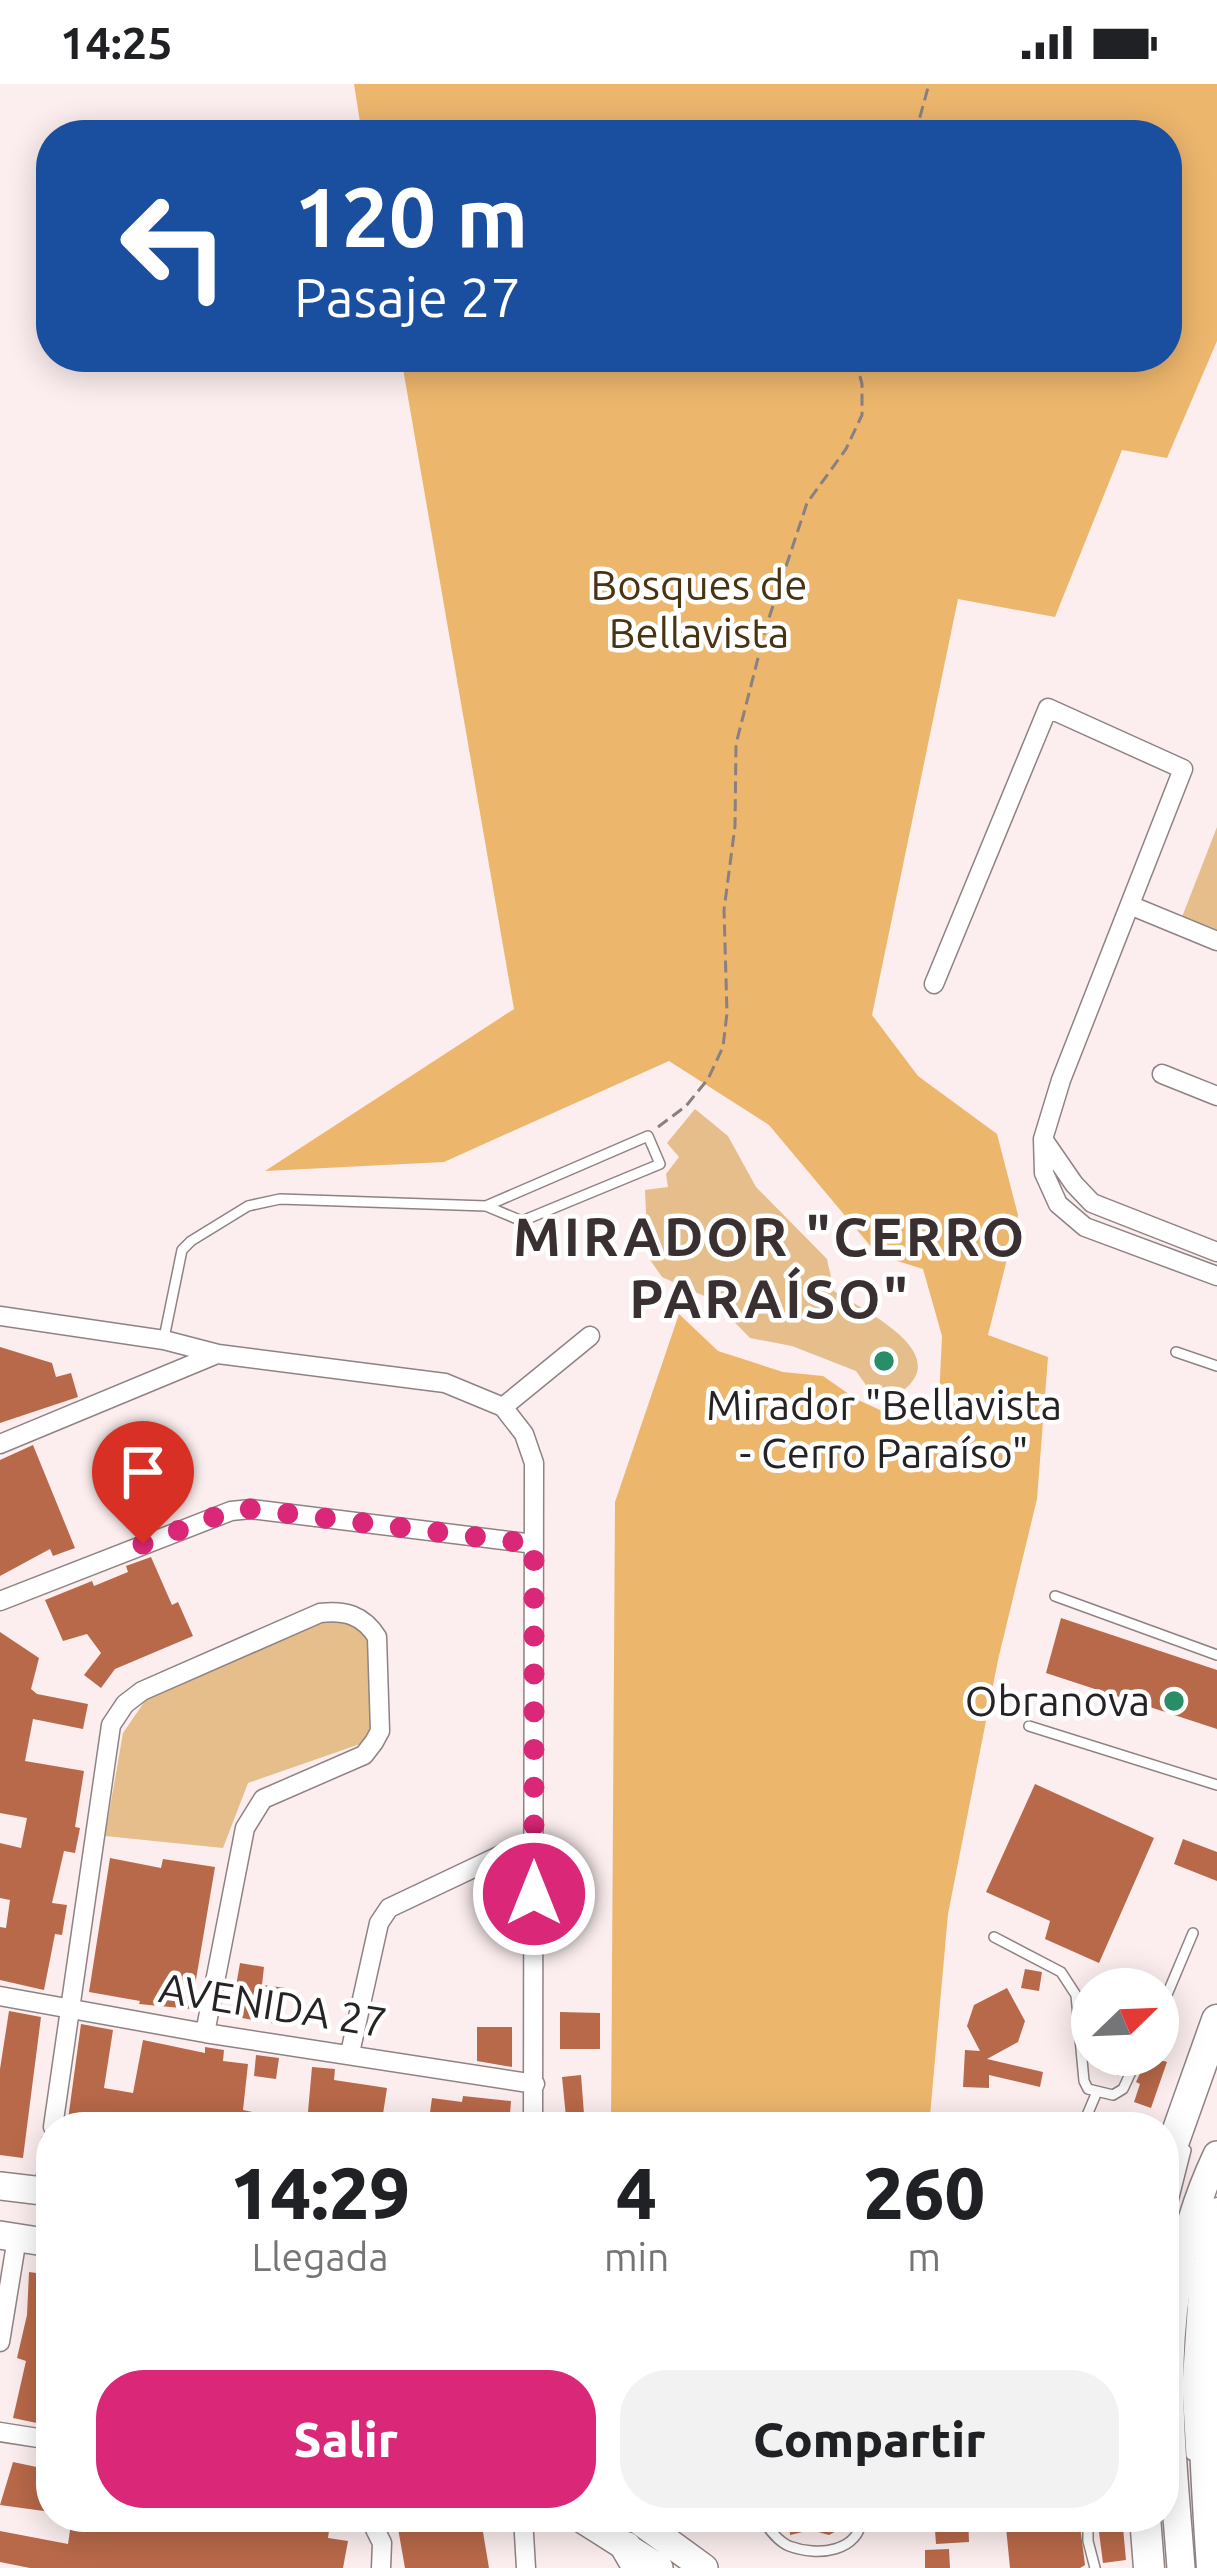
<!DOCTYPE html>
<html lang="es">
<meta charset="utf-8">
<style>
body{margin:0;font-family:Ubuntu,sans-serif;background:#f2f2f2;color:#202124;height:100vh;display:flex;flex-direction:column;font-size:45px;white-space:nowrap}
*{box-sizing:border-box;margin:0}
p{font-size:39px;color:#757577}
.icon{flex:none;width:66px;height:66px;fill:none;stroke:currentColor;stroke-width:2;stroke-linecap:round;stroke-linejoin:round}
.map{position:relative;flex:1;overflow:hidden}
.drawer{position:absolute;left:36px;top:2028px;width:1143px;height:420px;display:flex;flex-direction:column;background:#fff;border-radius:48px;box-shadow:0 6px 30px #0003}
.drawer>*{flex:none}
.top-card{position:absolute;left:36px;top:36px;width:1146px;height:252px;border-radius:48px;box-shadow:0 6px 30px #0003;background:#1a4fa0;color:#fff;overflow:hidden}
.needle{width:78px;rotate:67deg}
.buttons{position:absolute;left:1071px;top:1884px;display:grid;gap:24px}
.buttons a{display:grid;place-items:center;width:108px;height:108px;border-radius:50%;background:#fff;box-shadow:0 6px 30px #0003;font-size:60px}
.pin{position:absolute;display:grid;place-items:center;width:102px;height:102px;color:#fff;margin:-123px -51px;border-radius:50% 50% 50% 0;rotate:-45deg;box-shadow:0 0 12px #0007}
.pin .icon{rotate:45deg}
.me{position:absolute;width:132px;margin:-66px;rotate:0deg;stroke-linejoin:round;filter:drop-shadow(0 0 9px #0008)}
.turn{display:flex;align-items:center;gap:42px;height:252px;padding:0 60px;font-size:54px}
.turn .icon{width:156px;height:156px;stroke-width:2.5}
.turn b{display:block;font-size:84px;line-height:102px}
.eta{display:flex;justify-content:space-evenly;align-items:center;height:204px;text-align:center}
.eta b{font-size:72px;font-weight:800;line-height:84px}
.button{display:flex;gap:24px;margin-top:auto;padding:24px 60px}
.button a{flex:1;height:138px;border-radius:48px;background:#db2777;color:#fff;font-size:48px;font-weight:800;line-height:138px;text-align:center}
.button a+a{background:#f2f2f2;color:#202124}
.status{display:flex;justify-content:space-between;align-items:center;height:84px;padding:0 60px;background:#fff;direction:ltr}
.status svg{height:33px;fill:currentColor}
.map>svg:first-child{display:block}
.green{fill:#e5be8c}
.forest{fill:#edb66d}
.building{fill:#b86949}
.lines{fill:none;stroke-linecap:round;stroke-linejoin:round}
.lane-casing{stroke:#8f8283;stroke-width:12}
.street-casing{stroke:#8f8283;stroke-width:21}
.secondary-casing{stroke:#8f8283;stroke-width:30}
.primary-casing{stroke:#8f8283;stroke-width:33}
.path{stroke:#898081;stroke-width:3;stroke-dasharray:12 6;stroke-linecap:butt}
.lane{stroke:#fff;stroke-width:9}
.street{stroke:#fff;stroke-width:18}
.secondary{stroke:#fff;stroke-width:27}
.primary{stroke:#fff;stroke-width:30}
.route{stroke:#db2777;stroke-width:21;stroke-dasharray:0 37.8}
.poi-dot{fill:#298d67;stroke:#fff;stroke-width:4.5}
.labels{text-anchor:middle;stroke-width:9;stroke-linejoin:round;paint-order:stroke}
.park-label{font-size:42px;fill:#4a3313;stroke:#fff}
.poi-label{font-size:42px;fill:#272223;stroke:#fff}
.street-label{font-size:42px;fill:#272223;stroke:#fff}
.district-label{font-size:54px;font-weight:bold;letter-spacing:3px;fill:#3b3031;stroke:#fff}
</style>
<div class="status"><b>14:25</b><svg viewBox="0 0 49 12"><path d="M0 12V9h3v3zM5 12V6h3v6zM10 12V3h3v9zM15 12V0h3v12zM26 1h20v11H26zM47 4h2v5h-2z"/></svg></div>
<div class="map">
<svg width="1217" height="2484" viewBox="0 0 1217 2484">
<rect width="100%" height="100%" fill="#fceeef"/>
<path class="green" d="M1217,743V847L1182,833Z
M695,1025L728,1052L756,1103L827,1175L834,1207C864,1227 962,1272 895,1312L868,1304L856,1287L792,1262L750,1254L713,1216L662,1193L648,1173L645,1106L668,1103L666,1090L679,1073L667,1059Z
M317,1534L350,1537L370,1556L373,1644L363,1659L248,1699L223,1764L105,1752L123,1649L147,1614Z"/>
<path class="forest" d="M354,0H1217V257L1167,374L1122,366L1055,533L958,515L872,931L918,992L997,1050L1018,1131L988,1251L1048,1273L1037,1415L998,1576L948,1830L929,2043H611L615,1418L679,1230L718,1267L783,1288L823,1292L856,1315L904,1337L939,1315L942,1252L923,1185L878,1171L769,1041L669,977L444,1078L265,1087L514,925L401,273H1167V51H362Z"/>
<path class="building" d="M0,1263L52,1279L56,1293L71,1289L78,1313L0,1339Z
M33,1361L75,1464L53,1472L50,1465L0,1492V1376Z
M151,1473L172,1521L178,1518L193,1552L115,1585L101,1604L84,1591L101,1569L87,1550L63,1557L45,1516L92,1497L94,1502L128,1488L126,1482Z
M1061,1534L1217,1586V1645L1046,1589Z
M0,1548L39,1574L31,1605L37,1610L88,1620L83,1645L33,1635L25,1677L84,1687L75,1743L80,1744L75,1769L64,1767L52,1819L67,1821L62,1851L55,1850L44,1906L0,1896V1843L6,1844L10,1816L0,1814V1759L21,1764L27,1734L0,1729Z
M1035,1700L1154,1754L1099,1879L1045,1855L1050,1837L986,1808Z
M1183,1755L1217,1768V1797L1174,1780Z
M110,1774L161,1784L163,1775L215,1783L191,1925L139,1920L140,1917L89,1908Z
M240,1879L264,1883L262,1901L286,1904L282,1941L231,1932Z
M1025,1885L1042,1888L1039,1907L1021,1904Z
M1007,1904L1025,1937L1018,1958L987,1975L1043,1988L1040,2003L989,1991V2004L963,2003L965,1966L980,1967L967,1942L974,1921Z
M9,1927L41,1933L23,2074L0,2071V1985Z
M560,1928L600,1929V1965H560Z
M81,1940L113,1946L104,2004L133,2009L143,1956L205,1969V1963L224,1966L223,1977L248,1980L243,2026L292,2036L291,2043H67Z
M477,1943H512V1983L477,1977Z
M256,1971L279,1974L276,1995L254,1992Z
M1102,1971H1129L1119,1992L1098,1985Z
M1148,1972L1167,1978L1151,2024L1134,2018L1140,2000L1136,1998Z
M312,1983L335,1985L334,1996L387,2004L381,2043L307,2039Z
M581,1991L585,2043H567L562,1993Z
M463,2012L511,2017L509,2043L457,2040L456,2043H428L432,2014L462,2018Z
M29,2188L51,2191V2342L13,2334L26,2277L17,2274L27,2231Z
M13,2378L51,2386V2428L0,2421Z
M72,2433H331L328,2454L348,2457L343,2484H30L0,2478V2447L68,2460Z
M396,2433L481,2436L489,2484H405Z
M789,2433H809L810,2442L827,2435L851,2439L829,2451L811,2446L790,2451Z
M934,2433H968L969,2458L936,2460Z
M1005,2433H1079L1085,2481L1080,2484H1010Z
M1097,2433H1122L1126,2476L1103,2479Z
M949,2465L950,2484H925V2466Z"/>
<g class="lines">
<defs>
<path id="lane" d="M164,1254L182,1166L191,1157L248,1122L280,1115L486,1122L522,1137L660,1080L648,1052L486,1122
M1176,1268L1217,1282
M1055,1512L1217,1571
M1029,1642L1217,1701
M994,1853L1061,1888L1076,1911L1084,1997L1088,2005L1113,2011L1123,2005L1139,1971
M1158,1932L1193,1849
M987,2043L999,2040L1012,2043
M1082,2043L1096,2010
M1164,2153L1186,2066
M1191,2371L1187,2302L1195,2184
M761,2433C768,2444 777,2457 789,2462C818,2473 860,2468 862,2433
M1088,2433V2457L1095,2484"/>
<path id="street" d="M1132,822L1217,857
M934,900L1048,624L1183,685L1061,996L1043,1055L1044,1089L1058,1120L1085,1143L1217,1192
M1162,990L1217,1012
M1043,1055L1074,1100L1092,1119L1217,1168
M0,1232L164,1256L218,1270L445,1299L503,1323L524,1350L534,1379L533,2043
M503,1323L590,1252
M0,1360L217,1270
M0,1517L231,1427L251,1425L534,1460
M0,1912L205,1949L535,2000
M350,1969L379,1839L389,1824L501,1771L534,1762
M53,2043L111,1641L125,1620L142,1607L320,1529C345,1526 363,1531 377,1553L380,1647L374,1658L364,1671L263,1715L245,1744L205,1949
M44,2106L51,2058
M0,2258L17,2154
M0,2348L51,2356
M369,2433L382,2459L381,2484
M523,2433L526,2484"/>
<path id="secondary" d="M0,2102L51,2108
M0,2151L51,2159
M579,2433L659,2484
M634,2433L704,2484
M1181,2484C1170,2337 1151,2210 1217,2071"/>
<path id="primary" d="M1164,2085L1217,1936
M1145,2433L1149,2484
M626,2463L638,2484
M1212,2484C1204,2365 1196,2248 1217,2129"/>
</defs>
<use href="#lane" class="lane-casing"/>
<use href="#street" class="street-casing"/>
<use href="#secondary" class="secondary-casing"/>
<use href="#primary" class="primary-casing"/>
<path class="path" d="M915,51L929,0
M658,1043L686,1022L708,995L723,963L727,929L724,826L735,742L736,660L766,543L807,419L846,365L862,331V300L855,273"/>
<use href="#lane" class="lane"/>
<use href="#street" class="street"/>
<use href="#secondary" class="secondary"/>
<use href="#primary" class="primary"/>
</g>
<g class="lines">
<path class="route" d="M143,1460L230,1427L251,1425L534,1460V1810"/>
</g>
<g class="poi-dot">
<circle cx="884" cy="1277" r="12"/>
<circle cx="1174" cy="1617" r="12"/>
</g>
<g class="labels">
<g class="park-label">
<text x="699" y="516">Bosques de<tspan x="699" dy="48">Bellavista</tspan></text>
</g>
<g class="poi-label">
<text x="884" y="1336">Mirador "Bellavista<tspan x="884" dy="48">- Cerro Paraíso"</tspan></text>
<text x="1150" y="1632" text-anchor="end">Obranova</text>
</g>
<g class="street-label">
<text transform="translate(273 1921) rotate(9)" y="15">AVENIDA 27</text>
</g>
<g class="district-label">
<text x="770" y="1172">MIRADOR "CERRO<tspan x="770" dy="62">PARAÍSO"</tspan></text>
</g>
</g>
</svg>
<div class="buttons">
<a><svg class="needle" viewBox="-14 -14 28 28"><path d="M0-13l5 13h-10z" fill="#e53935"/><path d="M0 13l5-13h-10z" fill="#757577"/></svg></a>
</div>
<div class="pin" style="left:143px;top:1460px;background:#d93025"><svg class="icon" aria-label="arrive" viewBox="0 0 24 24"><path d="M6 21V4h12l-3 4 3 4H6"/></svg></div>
<svg class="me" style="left:534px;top:1810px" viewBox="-20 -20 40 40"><circle r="17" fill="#db2777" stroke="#fff" stroke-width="3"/><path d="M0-11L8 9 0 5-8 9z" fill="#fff"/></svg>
<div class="top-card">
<div class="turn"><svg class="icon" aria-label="left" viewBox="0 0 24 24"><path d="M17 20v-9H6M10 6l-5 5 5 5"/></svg><div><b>120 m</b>Pasaje 27</div></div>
</div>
<section class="drawer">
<div class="eta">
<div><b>14:29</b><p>Llegada</p></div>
<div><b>4</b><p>min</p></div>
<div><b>260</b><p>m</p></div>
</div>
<div class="button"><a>Salir</a><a>Compartir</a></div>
</section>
</div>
